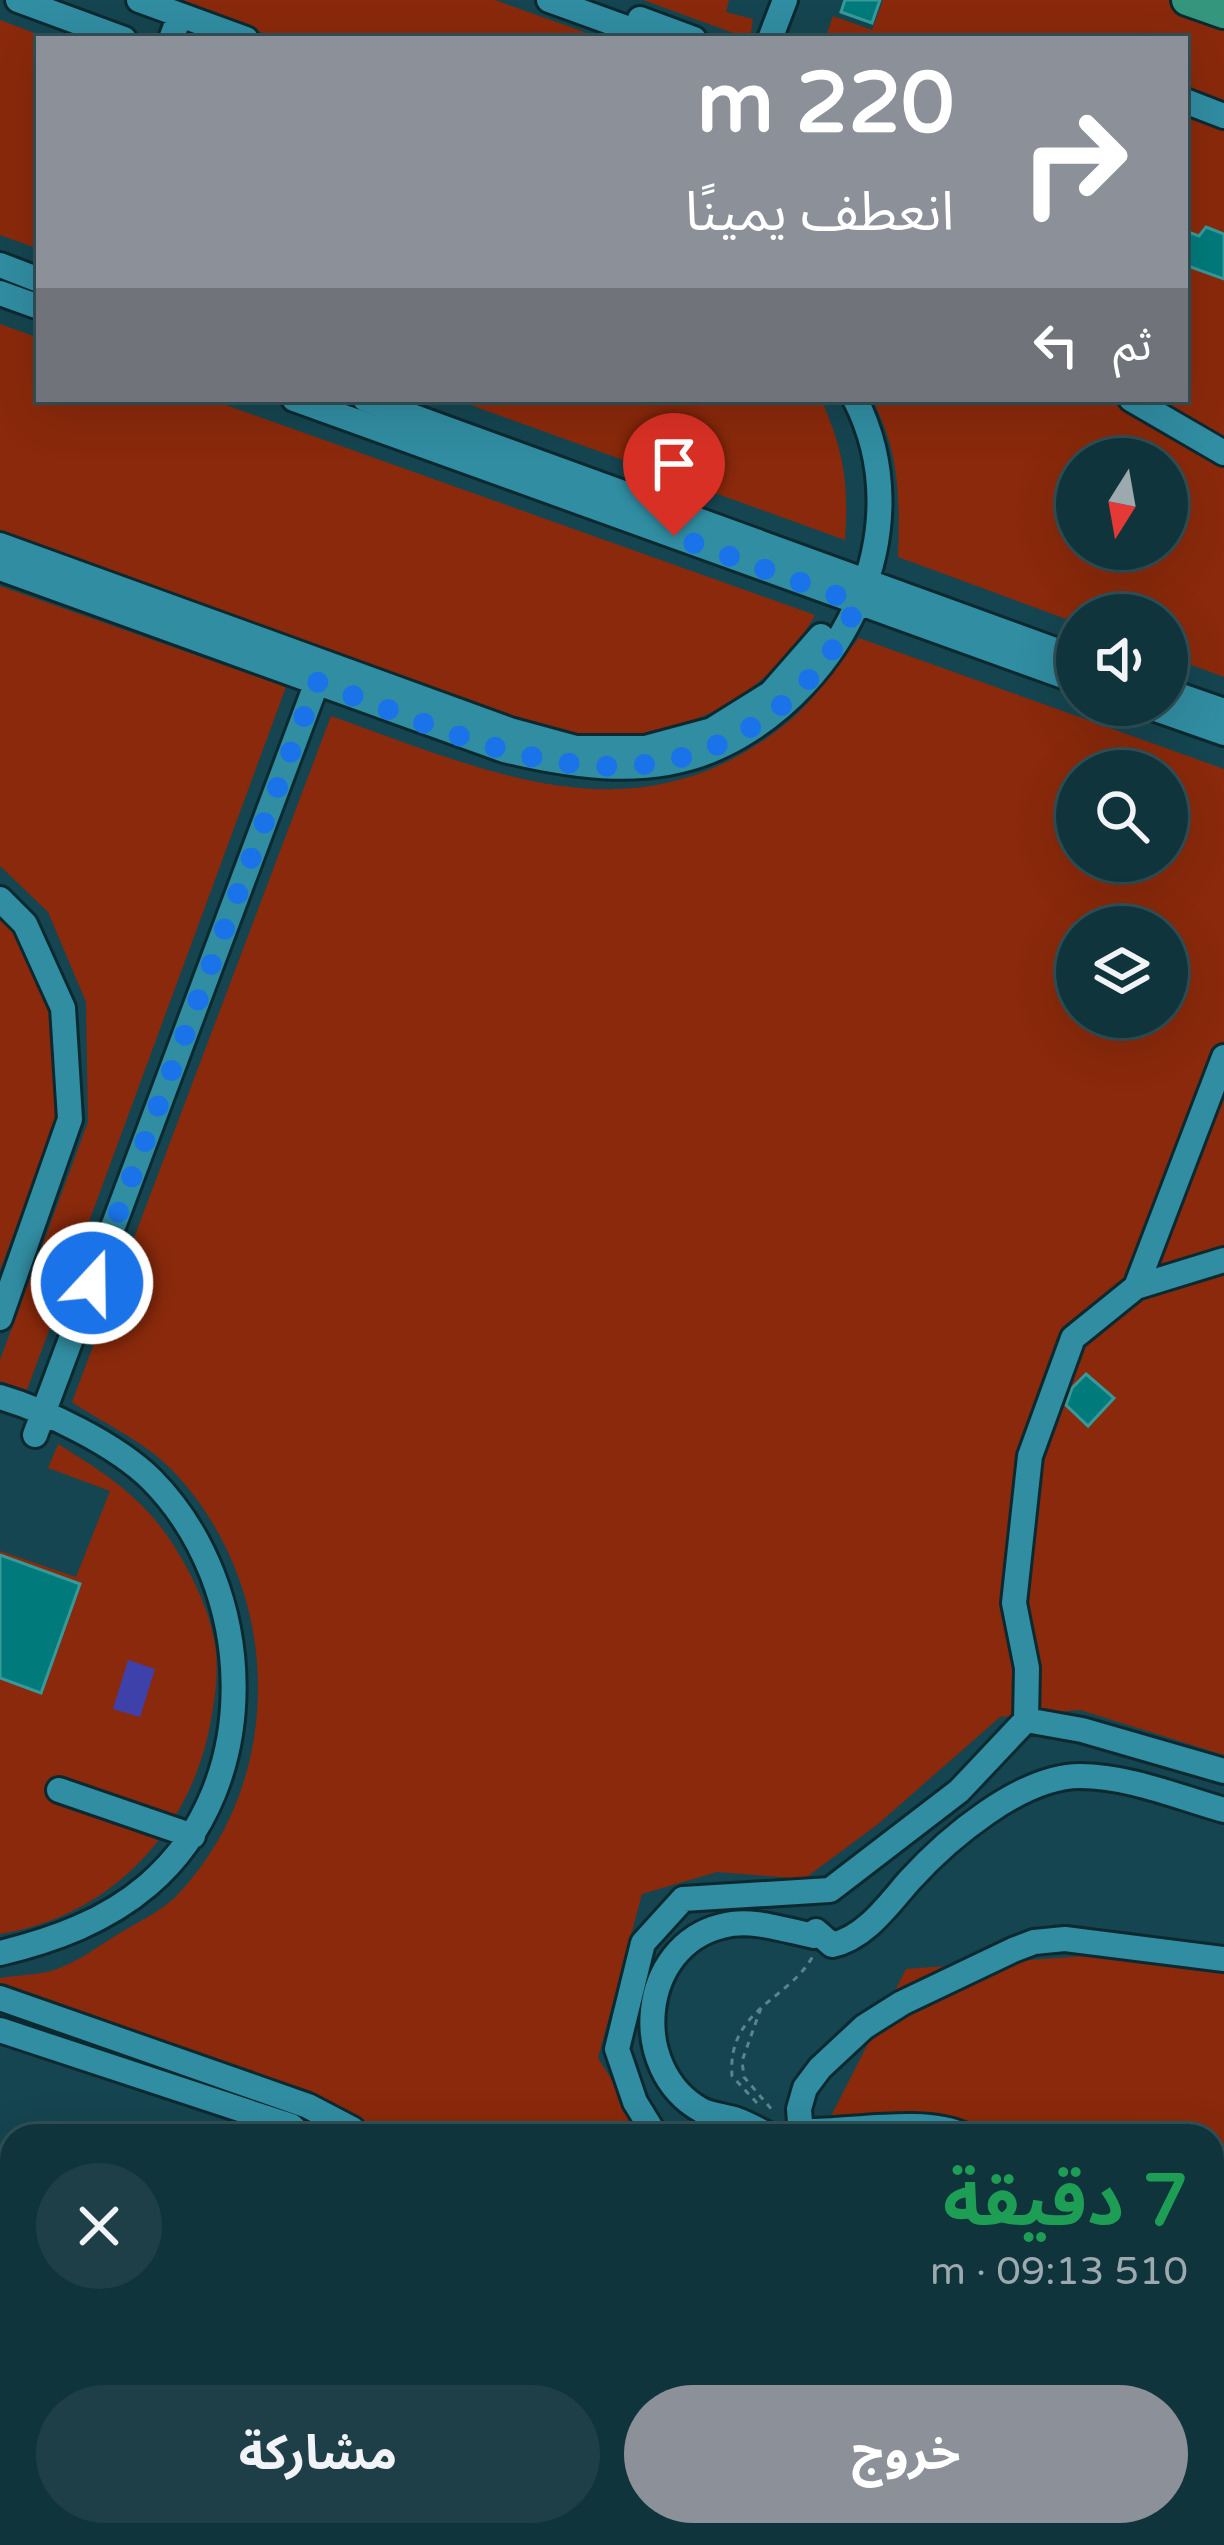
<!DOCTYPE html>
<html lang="ar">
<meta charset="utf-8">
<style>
body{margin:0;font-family:"Varela Round","Noto Sans Arabic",sans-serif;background:#1e3f47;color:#f1f3f6;direction:rtl;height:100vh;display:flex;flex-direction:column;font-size:45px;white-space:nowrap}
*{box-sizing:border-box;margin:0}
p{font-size:39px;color:#9caaaf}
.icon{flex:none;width:66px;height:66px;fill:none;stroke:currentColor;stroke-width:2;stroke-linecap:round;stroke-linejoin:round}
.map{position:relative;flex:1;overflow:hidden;direction:ltr}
.sheet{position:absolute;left:0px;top:2124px;width:1224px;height:423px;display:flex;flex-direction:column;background:#10343c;border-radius:36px 36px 0 0;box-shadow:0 12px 48px #0002,0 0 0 3px #304f56;direction:rtl}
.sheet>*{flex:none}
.guide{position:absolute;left:36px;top:36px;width:1152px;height:366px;border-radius:0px;box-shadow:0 12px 48px #0002,0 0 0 3px #304f56;direction:rtl;background:#8c9099;color:#fff;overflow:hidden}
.needle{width:78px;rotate:191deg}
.fabs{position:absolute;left:1056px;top:438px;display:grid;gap:24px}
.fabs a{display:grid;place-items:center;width:132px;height:132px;border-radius:50%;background:#10343c;box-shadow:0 12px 48px #0002,0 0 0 3px #304f56;font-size:60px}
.pin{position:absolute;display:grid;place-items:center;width:102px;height:102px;color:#fff;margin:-123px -51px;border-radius:50% 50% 50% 0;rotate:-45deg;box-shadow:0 0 12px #0007}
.pin .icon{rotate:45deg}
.me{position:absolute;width:132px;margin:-66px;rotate:21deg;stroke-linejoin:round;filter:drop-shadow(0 0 9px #0008)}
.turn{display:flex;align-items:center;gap:42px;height:252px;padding:0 36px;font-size:54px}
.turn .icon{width:156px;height:156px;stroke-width:2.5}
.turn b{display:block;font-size:84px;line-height:102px}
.then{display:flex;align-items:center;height:114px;padding:0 36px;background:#0003;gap:24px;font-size:45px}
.round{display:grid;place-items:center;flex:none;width:126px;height:126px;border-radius:63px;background:#1e3f47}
.head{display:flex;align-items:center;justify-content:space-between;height:204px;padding:0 36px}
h1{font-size:72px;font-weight:700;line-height:90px;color:#1e9e55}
.primary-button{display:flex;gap:24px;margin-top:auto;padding:24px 36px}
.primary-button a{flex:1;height:138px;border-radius:72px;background:#8c9099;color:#fff;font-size:48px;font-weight:700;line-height:138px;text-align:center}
.primary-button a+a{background:#1e3f47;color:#f1f3f6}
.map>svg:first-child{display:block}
.green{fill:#8a290b;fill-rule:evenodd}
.water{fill:#3f41aa}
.building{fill:#007a7b;stroke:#36999a;stroke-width:3}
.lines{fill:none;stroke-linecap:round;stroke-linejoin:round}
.minor-casing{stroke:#0d2930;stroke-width:30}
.major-casing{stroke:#0d2930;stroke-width:36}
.path{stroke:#5a848f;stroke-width:3;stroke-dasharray:6 6;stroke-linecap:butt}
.minor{stroke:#318da2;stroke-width:24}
.major{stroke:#33967d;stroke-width:30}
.route{stroke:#1a73e8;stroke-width:21;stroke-dasharray:0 37.8}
</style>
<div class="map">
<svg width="1224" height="2545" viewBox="0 0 1224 2545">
<rect width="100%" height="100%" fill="#154550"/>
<path class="green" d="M171,0H495L604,39H280Z
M643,0H729L726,12L753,19L750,39Z
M883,0H1224V677L1167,656V615H1077V623L898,557C900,498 900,453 872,399H1185V39H825L833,16L872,30ZM1077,459H1167V549H1077Z
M0,20L51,39H39V249L0,235Z
M0,324L39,338V399H209L815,615C770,697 670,749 577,734C555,731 534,722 513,717L0,530Z
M454,399H821C844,451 849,484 845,540Z
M0,586L286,687L27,1390L0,1381V1360L88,1122L86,1002L48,912L0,866Z
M859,638L1224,769V1755L1080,1710L1000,1717L878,1824L804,1879L717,1872L642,1894L598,2058L647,2136H368L364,2120L0,1990V1978C17,1975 38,1975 54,1970C76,1963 99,1946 118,1934C138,1922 164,1910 179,1893C289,1776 282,1583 171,1469C145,1442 103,1423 72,1402L331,716C490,772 638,845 788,722C815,700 836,665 859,638ZM1077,771H1167V861H1077ZM1077,927H1167V1017H1077Z
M0,918L13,931L49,1010L57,1118L0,1270Z
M58,1444C105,1473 144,1498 174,1546C191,1573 208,1607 214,1639C220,1668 215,1700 209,1730C187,1835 108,1917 0,1934V1551L76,1577L110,1491L48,1468Z
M1167,1950L1224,1956V2545H867L878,2535H1212V2136H857L830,2118L906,1969Z
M0,2207L12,2225V2535H582L649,2545H0Z"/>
<path class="water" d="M128,1660L155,1669L140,1717L113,1709Z"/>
<path class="building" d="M845,0H880L872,23L841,12Z
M1206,227L1224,234V279L1185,265V231L1199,236Z
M1086,1374L1114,1398L1088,1426L1066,1405L1072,1388Z
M0,1555L80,1584L41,1693L0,1678Z"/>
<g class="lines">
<defs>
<path id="minor" d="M18,0L124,39
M139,0L246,39
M549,0L657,39
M640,19L694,39
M171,39L180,15
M770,39L785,0
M1185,101L1224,116
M0,265L39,280
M0,293L39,307
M294,399L1077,681
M365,399L1077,658
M1131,399L1224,453
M0,545L510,730L576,748H645L712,730L771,693L821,636
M0,568L504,750C575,767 652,779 721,746C846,686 921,528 855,399
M1167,691L1224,711
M1144,705L1224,733
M0,899L25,924L63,1008L70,1119L0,1318
M1136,1287L1224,1057
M0,1397C47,1411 117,1445 152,1480C257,1587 266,1784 148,1885C106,1921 54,1940 0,1953
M35,1435L317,682
M1026,1720L1027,1668L1014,1603L1030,1456L1073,1338L1136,1287L1224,1260
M59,1790L193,1836
M0,1998L308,2106L352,2129L354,2136
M0,2030L291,2126L302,2136
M803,2131C849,2132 926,2116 965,2136
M661,2136L654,2133L635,2102L617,2049L643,1943L683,1899L830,1890L959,1791L1026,1720L1082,1730L1224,1771
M770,2136C759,2130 748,2124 737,2120C725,2116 711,2115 701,2110C628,2069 639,1946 722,1926C752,1918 784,1930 814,1936L816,1931L832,1945C865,1938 888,1905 909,1881C947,1839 1021,1776 1080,1776C1128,1776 1178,1797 1224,1810
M801,2136L799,2109L805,2088L820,2068L864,2027L902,2003L1013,1950L1034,1942L1065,1939L1224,1959
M1212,2363L1224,2391
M760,2535L773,2539L793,2535"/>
<path id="major" d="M1187,0L1224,13"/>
</defs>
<use href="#minor" class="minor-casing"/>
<use href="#major" class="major-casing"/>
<path class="path" d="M761,2008L742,2061L744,2077L773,2111
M757,2103L732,2076C727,2009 788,2001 813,1956"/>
<use href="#minor" class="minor"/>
<use href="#major" class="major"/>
</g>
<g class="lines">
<path class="route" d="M92,1283L317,682C458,734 610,816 753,726C797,699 839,652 857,603L674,536"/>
</g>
</svg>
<div class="fabs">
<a><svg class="needle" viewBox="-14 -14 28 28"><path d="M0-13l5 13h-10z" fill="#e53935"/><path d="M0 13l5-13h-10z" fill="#9caaaf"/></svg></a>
<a><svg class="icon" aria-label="sound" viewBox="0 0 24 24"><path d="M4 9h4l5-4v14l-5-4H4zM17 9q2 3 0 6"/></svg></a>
<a><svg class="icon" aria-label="search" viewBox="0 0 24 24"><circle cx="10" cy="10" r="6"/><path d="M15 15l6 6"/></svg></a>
<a><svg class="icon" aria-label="layers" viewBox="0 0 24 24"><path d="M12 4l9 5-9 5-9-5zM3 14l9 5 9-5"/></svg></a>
</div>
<div class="pin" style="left:674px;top:536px;background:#d93025"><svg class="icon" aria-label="arrive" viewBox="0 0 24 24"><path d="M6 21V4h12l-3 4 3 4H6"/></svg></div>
<svg class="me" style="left:92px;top:1283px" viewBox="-20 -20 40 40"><circle r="17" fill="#1a73e8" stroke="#fff" stroke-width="3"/><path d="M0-11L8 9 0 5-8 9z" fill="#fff"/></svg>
<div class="guide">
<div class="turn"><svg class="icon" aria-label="right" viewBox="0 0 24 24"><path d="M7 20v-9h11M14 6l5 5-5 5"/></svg><div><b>220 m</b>انعطف يمينًا</div></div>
<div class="then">ثم<svg class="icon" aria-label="left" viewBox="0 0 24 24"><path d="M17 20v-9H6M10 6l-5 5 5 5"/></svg></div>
</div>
<section class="sheet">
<div class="head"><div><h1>7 دقيقة</h1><p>510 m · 09:13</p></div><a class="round"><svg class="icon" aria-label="close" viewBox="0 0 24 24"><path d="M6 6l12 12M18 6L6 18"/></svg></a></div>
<div class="primary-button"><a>خروج</a><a>مشاركة</a></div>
</section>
</div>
